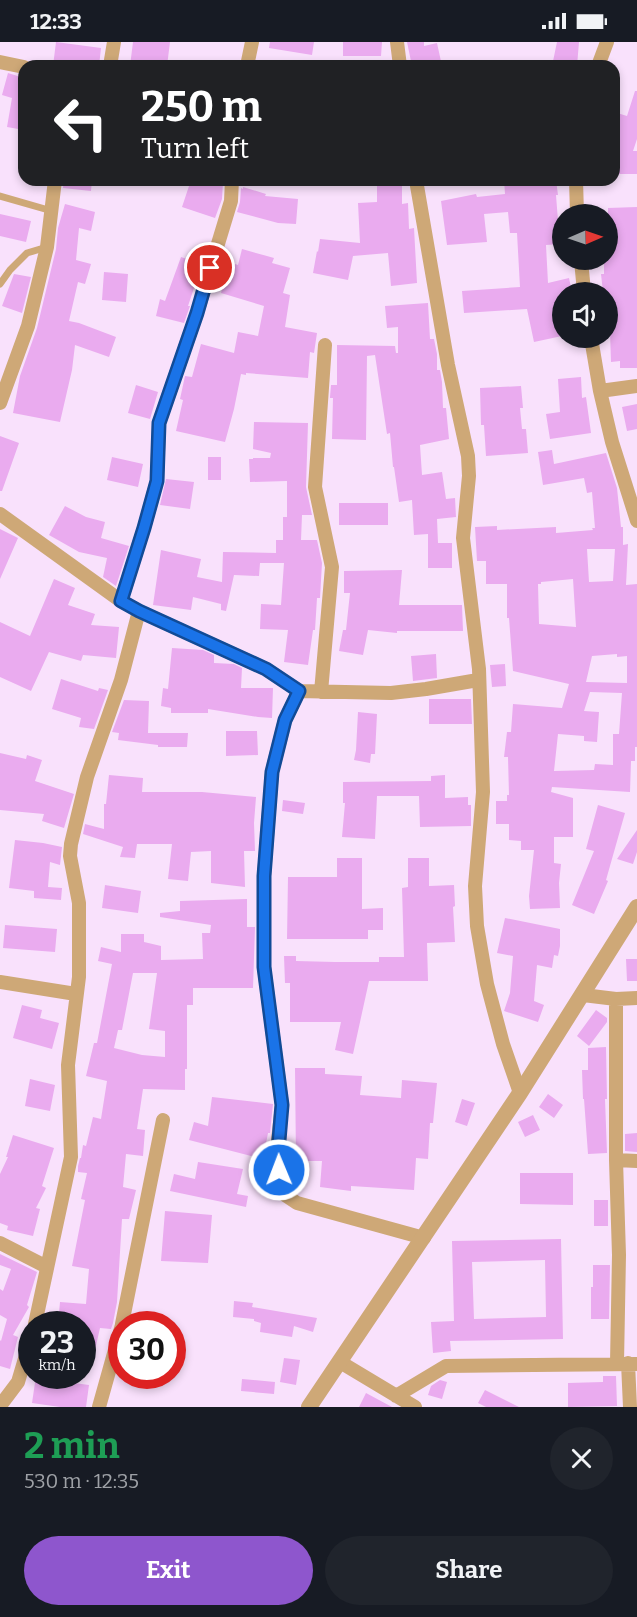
<!DOCTYPE html>
<meta charset="utf-8">
<style>
body{margin:0;font-family:Bitter,serif;background:#20242c;color:#f1f3f6;height:100vh;display:flex;flex-direction:column;font-size:22px;white-space:nowrap}
*{box-sizing:border-box;margin:0}
p{font-size:20px;color:#9ea1a6}
.icon{flex:none;width:33px;height:33px;fill:none;stroke:currentColor;stroke-width:2;stroke-linecap:round;stroke-linejoin:round}
.map{position:relative;height:1365px;overflow:hidden}
.drawer{display:flex;flex-direction:column;background:#171b24;flex:1}
.drawer>*{flex:none}
.banner{position:absolute;left:18px;top:18px;width:602px;height:126px;border-radius:18px;box-shadow:0 3px 9px #0003;background:#202124;color:#fff;overflow:hidden}
.needle{width:39px;rotate:88deg}
.buttons{position:absolute;left:552px;top:162px;display:grid;gap:12px}
.buttons a{display:grid;place-items:center;width:66px;height:66px;border-radius:50%;background:#171b24;box-shadow:0 3px 9px #0003;font-size:30px}
.speed{position:absolute;left:18px;top:1269px;display:flex;gap:12px;font-size:30px;font-weight:700;text-align:center}
.speed>*{display:grid;place-content:center;width:78px;height:78px;border-radius:50%;background:#171b24;box-shadow:0 3px 9px #0003;line-height:1}
.speed small{font-size:15px;font-weight:400}
.speed .limit{border:9px solid #d22;background:#fff;color:#111}
.pin{position:absolute;display:grid;place-items:center;width:51px;height:51px;color:#fff;margin:-26px;border:3px solid #fff;border-radius:50%;box-shadow:0 2px 6px #0007}
.me{position:absolute;width:66px;margin:-33px;rotate:359deg;stroke-linejoin:round;filter:drop-shadow(0 0 4px #0008)}
.turn{display:flex;align-items:center;gap:21px;height:126px;padding:0 24px;font-size:27px}
.turn .icon{width:78px;height:78px;stroke-width:2.5}
.turn b{display:block;font-size:42px;line-height:51px}
.round{display:grid;place-items:center;flex:none;width:63px;height:63px;border-radius:32px;background:#20242c}
.headline{display:flex;align-items:center;justify-content:space-between;height:102px;padding:0 24px}
h1{font-size:36px;font-weight:700;line-height:45px;color:#1e9e55}
.cta{display:flex;gap:12px;margin-top:auto;padding:12px 24px}
.cta a{flex:1;height:69px;border-radius:36px;background:#8e56cd;color:#fff;font-size:24px;font-weight:700;line-height:69px;text-align:center}
.cta a+a{background:#20242c;color:#f1f3f6}
.status{display:flex;justify-content:space-between;align-items:center;height:42px;padding:0 30px;background:#171b24;direction:ltr}
.status svg{height:16px;fill:currentColor}
.map>svg:first-child{display:block}
.building{fill:#eaabef;fill-rule:evenodd}
.lines{fill:none;stroke-linecap:round;stroke-linejoin:round}
.service{stroke:#cea877;stroke-width:7}
.minor{stroke:#cea877;stroke-width:14}
.tertiary{stroke:#cea877;stroke-width:16}
.route-casing{stroke:#114b97;stroke-width:15}
.route{stroke:#1a73e8;stroke-width:10}
</style>
<div class="status"><b>12:33</b><svg viewBox="0 0 49 12"><path d="M0 12V9h3v3zM5 12V6h3v6zM10 12V3h3v9zM15 12V0h3v12zM26 1h20v11H26zM47 4h2v5h-2z"/></svg></div>
<div class="map">
<svg width="637" height="1365" viewBox="0 0 637 1365">
<rect width="100%" height="100%" fill="#f9e1fc"/>
<path class="building" d="M56,0L101,6L99,24H53Z
M133,0H170L167,24H130Z
M270,0H314L312,13L269,6Z
M343,0H382L381,14H343Z
M407,0H424V4L437,1L442,24H412Z
M557,0H579L577,24H552Z
M8,31L24,36V88L7,85L12,56L2,53Z
M635,49H637V97L633,109H637V132H614V70L627,74Z
M64,138H92L91,149L63,146Z
M191,138H216L223,140L222,157L215,176L182,165Z
M377,138H402V162L408,161L409,187L414,186L417,241L391,244L388,211L353,214L348,238L313,231L317,209L318,210L320,197L360,201L358,161L377,160Z
M504,138H556L558,153H556L559,192H562V202L546,203L548,241L569,236L572,250H562V294L534,300L527,267L464,271L462,249L520,245L517,191H510L508,170L484,172L487,200L447,203L441,159L476,152L477,155L505,152Z
M243,145L266,152L265,154L298,157L296,182L278,181L237,170L240,160L241,146L243,147Z
M65,162L95,170L91,189L79,186L76,218L91,222L85,242L78,240L69,279L79,281L116,295L109,315L75,303L72,328L60,380L13,371L20,334L37,286L56,207L58,186Z
M637,165V326H620V319L611,320L610,290H608V250H603L601,232H604V218H608V166Z
M0,172L31,179L26,200L0,194Z
M242,207L274,216L272,221L290,226L283,251L290,253L285,285L317,291L314,311L310,310L308,336L246,331V333L241,332L234,367L225,400L176,389L183,358L180,357L185,334L192,335L201,302L234,311L238,290L258,294L264,264L221,251L227,231L219,229L223,218L238,223Z
M181,215L202,222L188,264H190L184,281L156,274L160,257L165,259Z
M104,230L128,232L126,260L102,258Z
M14,232L31,235L22,271L2,264Z
M428,261L430,297H434L437,312V328H440L442,340L443,366H446L449,397L420,403L422,433L442,430L446,457L455,456L456,475L437,477L438,501H452V526H428V492L414,493L412,458L399,460L394,425H393L390,391L387,392L375,313L367,314L366,398L332,397L333,356H330V355L331,343H337V303L395,304L396,311H398V285L387,286L385,264Z
M581,335L582,356L586,355L591,391L550,397L546,372L560,370L558,337Z
M136,343L158,350L150,377L128,371Z
M521,344L523,366H520L522,387H526L528,411L486,414L484,383H481L480,346Z
M637,362V387L627,389L622,365Z
M254,380L308,381L306,445L312,473H302L301,498H317L322,521L320,556H317L315,588H313L308,623L284,620L288,588L260,587L261,562L281,563L284,521H260L259,534L234,533L226,569L221,568V562L193,555L191,568L153,563L161,508L201,517L197,535L222,540L223,510L276,511V498H283V475H287V439L250,440L249,417H253V416H270L271,411L253,407Z
M0,394L19,401L2,449H0Z
M552,408L554,422L606,411L617,446L621,485H623V503L628,502L626,543L637,542V705H635V719H631L630,750L552,745L551,750L573,756V795H554V821L561,822L559,841L560,866L530,867L529,854L534,808H521V799L509,798V782H496V759H507V753H509L508,715H504L507,690H511L513,662L562,666L569,642L513,629L509,576H507V542H486V519H477L475,485L497,484V488L556,485V491L593,488L592,486H595L592,450L587,451L584,436L543,443L538,410ZM587,507H615L613,539L589,540ZM573,537L576,585L539,582L538,542H541V540ZM617,612V615L627,614V641L586,640L592,614ZM590,650L622,651L619,692H613V723L595,722L594,728L554,729L558,692L584,694V699L597,700L599,670L584,669Z
M112,415L143,422L138,445L107,438Z
M208,415H221V438H208Z
M166,437L194,440L190,467L160,463Z
M339,461H388V483H339Z
M65,464L86,475L105,480L101,496L129,504L116,544L103,535L107,516L79,510L49,493Z
M0,487L18,496L0,537Z
M402,528L399,563H462L463,589H397V591L368,588L363,613L339,609L343,588H346L350,551H344V529Z
M54,537L75,546L68,563L95,572L91,583L119,585L116,616L83,613L81,619L49,610L31,649L0,635V580L30,594Z
M172,606L203,608L214,613V621L234,622L242,626L241,646H273L272,676L258,675L208,667V671H171V666L161,664L163,646L168,647Z
M436,612L437,636L413,639L411,614Z
M505,622L506,644L492,645L490,623Z
M61,637L98,649L99,646L108,648L94,687L79,685L81,676L52,667Z
M429,657H471L472,682H429Z
M124,658L149,659L148,691H188L187,705H158V703L118,698L119,691L112,690Z
M358,670L377,672L375,712H371L370,721L354,718L356,708Z
M226,689H257L258,713L226,714Z
M0,711L26,717L27,713L42,718L35,739L74,752L64,786L42,779L44,772L0,768Z
M109,733L143,736L142,750H202L256,755L254,781L255,809H244L245,845L211,841V809L191,810L188,839L168,837L172,802H137L135,816L120,815L123,805L83,792L85,782L104,787V762H106Z
M445,733V756L468,755V763H471V784L420,785L419,754H377L375,797L342,795L345,761H343V740L431,739V734Z
M283,758L305,761L303,772L282,769Z
M598,763L625,771L606,838L608,839L594,872L572,863L594,809L586,807Z
M637,788V810L633,822L617,817Z
M15,798L43,801L62,805L60,823L50,820L48,845L62,846L61,858L34,856V849L9,846Z
M337,816H362V867L383,866V888H368V897H287L288,835H337Z
M408,816H429V844L454,843L455,864L453,865L455,900L427,901L428,939H369L353,1012L335,1008L341,980H290V941H285L284,914H296V919L335,920H379V915H404L402,846L408,845Z
M105,843L141,849L138,871L102,866Z
M247,857V885H255L253,946H193V963H187V1027H185V1048L143,1047L137,1087L145,1088L143,1114L126,1112L123,1145L136,1148L129,1177H122L117,1260L113,1281L111,1287L100,1286L93,1317L82,1315V1282H58L60,1260L86,1262L89,1227L72,1224L85,1158L81,1157L87,1131L78,1130V1124L80,1116H81L83,1103L86,1104L93,1075L101,1077L107,1039L86,1034L94,1001H97L112,922L98,919L101,905L121,910V892H144V900L161,904V918L203,917L202,891H210L211,883L160,875V871L180,869V859ZM133,931H157L149,987L165,989V1015L142,1013L114,1006L118,988H122Z
M505,876L560,887V904L558,914L554,913L552,926L537,923L534,959L544,963L538,980L504,969L510,951L513,914L497,911Z
M5,883L57,887L55,910L3,906Z
M626,917H637V939H627Z
M22,963L42,968L40,976L59,981L52,1007L13,996Z
M596,968L607,976V980L589,1004L577,994Z
M606,1005L607,1057H605L607,1111L588,1112L584,1057H583L582,1028H588V1006Z
M295,1026H325V1032L362,1034L360,1053L401,1056L402,1038L437,1041L433,1081H430L428,1117L416,1116L414,1148L351,1144V1149L320,1145L322,1119H296Z
M30,1037L55,1043L50,1069L25,1064Z
M548,1052L563,1063L554,1076L539,1065Z
M212,1055L273,1062L270,1091H268L263,1117L189,1098L194,1080L208,1084Z
M462,1057L475,1061L467,1084L455,1080Z
M533,1073L540,1088L525,1095L518,1080Z
M637,1091V1110L625,1109V1092Z
M13,1093L54,1106L42,1144L46,1146L36,1166L40,1167L33,1194L7,1188L8,1184L0,1181V1132L8,1115H6Z
M198,1120L243,1127L237,1152L248,1154L246,1165L170,1149L174,1132L195,1137Z
M520,1131H573V1163L520,1162Z
M594,1158H608V1184H594Z
M165,1169L212,1173L208,1221L161,1219Z
M561,1197L563,1297L450,1299L451,1309L433,1311L431,1280L454,1279L452,1199ZM545,1218L546,1275L474,1277L472,1220Z
M0,1212L37,1230L27,1263L29,1265L13,1293L18,1295L10,1327L0,1324V1298L1,1299L7,1277L0,1273V1247L3,1249L11,1227L0,1223Z
M593,1223H610L609,1277H591V1245H593Z
M234,1259L253,1261L252,1265L317,1276L313,1290L294,1284L292,1295L260,1290L261,1281L254,1279V1277L233,1275Z
M284,1316L300,1318L296,1343L280,1340Z
M36,1334H75L74,1341L89,1343L86,1365H60L32,1361Z
M603,1334H616L617,1364L568,1365V1341L603,1340Z
M242,1337L275,1340L274,1352L241,1349Z
M440,1338L447,1340L442,1357L428,1353L431,1344Z
M485,1348L519,1365H486L478,1361Z
M366,1351L392,1365H359Z"/>
<g class="lines">
<path class="service" d="M0,154L52,169
M0,242L10,228L27,211L47,205"/>
<path class="minor" d="M397,0L400,24
M0,20L24,25
M110,24L114,0
M247,24L252,0
M598,24L607,0
M416,138L448,323L468,414L469,434L463,496L479,627L483,750L475,844L477,884L487,942L503,1002L520,1051
M576,138L577,172
M581,218L584,250
M591,296L600,349L612,400L637,479
M600,349L637,344
M0,361L28,284L47,205L55,138
M0,472L121,559L139,569L266,627L299,649L391,651L426,647L478,638
M121,559L144,486L157,439L159,381L197,271L231,159L232,138
M299,649L285,678L272,730L264,834V925L282,1063L278,1098L279,1128L285,1153L297,1161L424,1196
M321,650L332,525L315,445L325,303
M0,940L76,952
M583,953L616,957L637,956
M616,957V1118L619,1213L617,1321
M616,1118L637,1119
M0,1201L47,1225
M35,1282L71,1115L68,1023L79,935V861L70,814L71,802L87,735L121,638L139,569
M122,1282L163,1078
M340,1320L415,1365
M628,1321L630,1365
M396,1354L446,1324L637,1322
M0,1364L18,1340L32,1293
M99,1365L122,1283"/>
<path class="tertiary" d="M309,1365L520,1051L637,865"/>
</g>
<g class="lines">
<defs>
<path id="route" d="M210,226L197,271L159,381L157,439L144,486L121,559L139,569L266,627L299,649L285,678L272,730L264,834V925L282,1063L279,1098V1128"/>
</defs>
<use href="#route" class="route-casing"/>
<use href="#route" class="route"/>
</g>
</svg>
<div class="buttons">
<a><svg class="needle" viewBox="-14 -14 28 28"><path d="M0-13l5 13h-10z" fill="#e53935"/><path d="M0 13l5-13h-10z" fill="#9ea1a6"/></svg></a>
<a><svg class="icon" aria-label="sound" viewBox="0 0 24 24"><path d="M4 9h4l5-4v14l-5-4H4zM17 9q2 3 0 6"/></svg></a>
</div>
<div class="speed"><div>23<small>km/h</small></div><div class="limit">30</div></div>
<div class="pin" style="left:210px;top:226px;background:#d93025"><svg class="icon" aria-label="arrive" viewBox="0 0 24 24"><path d="M6 21V4h12l-3 4 3 4H6"/></svg></div>
<svg class="me" style="left:279px;top:1128px" viewBox="-20 -20 40 40"><circle r="17" fill="#1a73e8" stroke="#fff" stroke-width="3"/><path d="M0-11L8 9 0 5-8 9z" fill="#fff"/></svg>
<div class="banner">
<div class="turn"><svg class="icon" aria-label="left" viewBox="0 0 24 24"><path d="M17 20v-9H6M10 6l-5 5 5 5"/></svg><div><b>250 m</b>Turn left</div></div>
</div>
</div>
<section class="drawer">
<div class="headline"><div><h1>2 min</h1><p>530 m · 12:35</p></div><a class="round"><svg class="icon" aria-label="close" viewBox="0 0 24 24"><path d="M6 6l12 12M18 6L6 18"/></svg></a></div>
<div class="cta"><a>Exit</a><a>Share</a></div>
</section>
